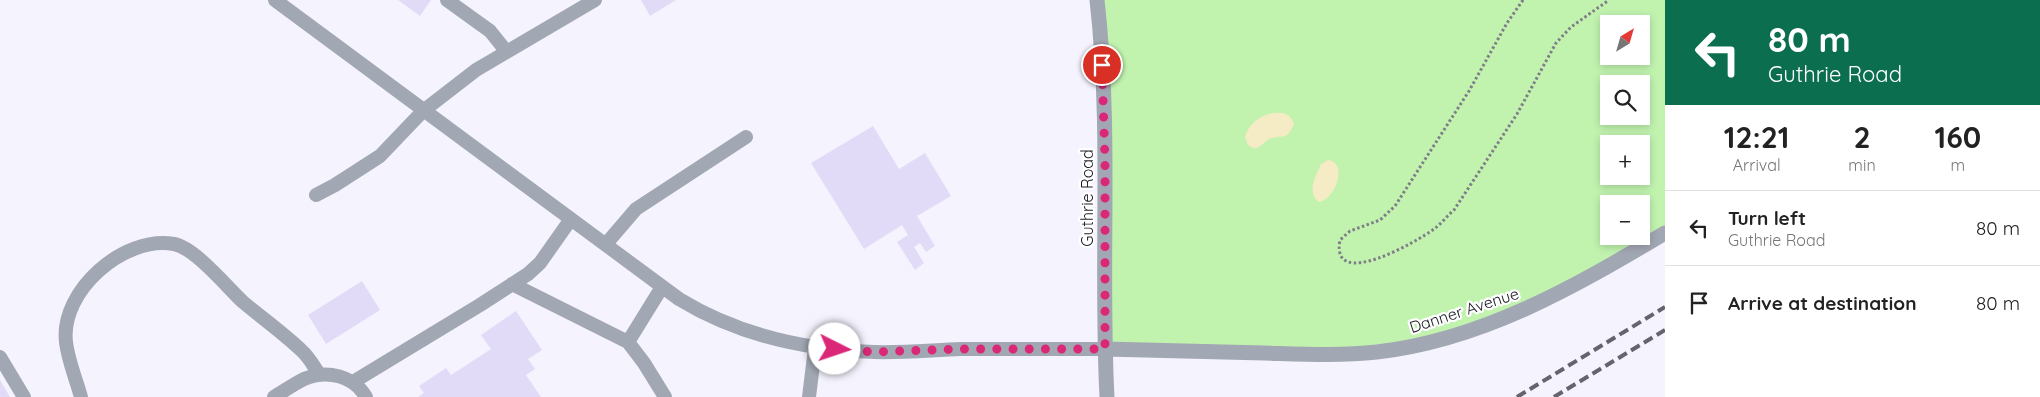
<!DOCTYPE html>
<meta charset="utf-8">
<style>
body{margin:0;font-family:Quicksand,sans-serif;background:#f6f6f6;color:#222;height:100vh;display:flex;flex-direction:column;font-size:19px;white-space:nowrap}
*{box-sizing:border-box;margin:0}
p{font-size:16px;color:#767676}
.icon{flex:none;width:28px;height:28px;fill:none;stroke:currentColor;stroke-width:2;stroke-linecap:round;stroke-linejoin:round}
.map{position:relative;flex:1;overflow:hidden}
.details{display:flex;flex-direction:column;background:#fff;width:375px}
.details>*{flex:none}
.guide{background:#0b6e4f;color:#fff;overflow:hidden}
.needle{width:32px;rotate:37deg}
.tools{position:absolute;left:1600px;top:15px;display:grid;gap:10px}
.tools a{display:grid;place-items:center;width:50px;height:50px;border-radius:0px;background:#fff;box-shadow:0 2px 8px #0003;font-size:25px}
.pin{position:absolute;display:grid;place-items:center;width:42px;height:42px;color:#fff;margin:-21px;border:2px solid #fff;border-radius:50%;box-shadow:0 1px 5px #0007}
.me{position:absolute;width:55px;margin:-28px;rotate:94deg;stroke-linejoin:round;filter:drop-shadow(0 0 4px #0008)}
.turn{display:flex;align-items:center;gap:18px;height:105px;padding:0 20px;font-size:22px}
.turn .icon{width:65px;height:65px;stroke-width:2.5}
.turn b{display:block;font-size:35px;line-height:42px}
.eta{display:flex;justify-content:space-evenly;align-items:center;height:85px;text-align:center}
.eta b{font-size:30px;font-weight:700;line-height:35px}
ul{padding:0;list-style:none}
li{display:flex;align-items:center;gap:15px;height:75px;padding:0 20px;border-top:1px solid #e0e0e0}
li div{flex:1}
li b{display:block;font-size:19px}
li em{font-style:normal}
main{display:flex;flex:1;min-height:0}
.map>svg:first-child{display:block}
.green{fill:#c1f3af;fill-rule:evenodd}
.sand{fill:#f5ebc5}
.building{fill:#e2dbf7}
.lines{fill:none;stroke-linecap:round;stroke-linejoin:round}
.path{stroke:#7f7d87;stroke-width:3;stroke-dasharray:2.5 2.5;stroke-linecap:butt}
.service{stroke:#a2a8b3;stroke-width:14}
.tertiary{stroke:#a2a8b3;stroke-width:15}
.rail{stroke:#65636d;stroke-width:4;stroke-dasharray:10 5;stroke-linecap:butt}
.route{stroke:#db2777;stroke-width:9;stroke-dasharray:0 16.2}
.labels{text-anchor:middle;stroke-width:4.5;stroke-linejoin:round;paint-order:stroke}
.street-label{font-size:16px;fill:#1b1922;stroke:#fff}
</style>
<main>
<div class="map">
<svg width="1665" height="397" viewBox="0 0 1665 397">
<rect width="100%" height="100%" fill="#f5f3fe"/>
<path class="green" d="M1097,0H1665V233L1560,293L1403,348L1105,349ZM1609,24H1641V56H1609ZM1609,84H1641V116H1609ZM1609,144H1641V176H1609ZM1609,204H1641V236H1609Z"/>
<path class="sand" d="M1274,113C1284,112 1291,114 1294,124C1287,140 1284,135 1272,138C1261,141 1260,154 1248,145L1245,137C1249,123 1261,115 1274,113Z
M1328,160C1349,163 1335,200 1319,202C1306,193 1316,175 1321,164Z"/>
<path class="building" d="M398,0H431L420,16Z
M641,0H676L650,16Z
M873,126L899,169L925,153L951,196L917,216L935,246L926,252L920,243L914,247L924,263L915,270L897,242L908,235L902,225L864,249L811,163Z
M362,281L380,310L326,344L308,315Z
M516,311L542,350L528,359L535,369L526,375L541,397H418L424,393L419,386L446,368L451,375L491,349L481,335Z
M0,380L10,397H0Z"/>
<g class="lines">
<path class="path" d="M1523,0L1507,23L1469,91L1395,206L1380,220L1350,231L1340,240C1330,292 1418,241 1434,229C1441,224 1447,216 1454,210L1517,114L1556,43L1571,27L1609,0"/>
<path class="service" d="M275,0L679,299C738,335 805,350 874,352C903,353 932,350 961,349C1009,349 1057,349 1105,349
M447,0L490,31L506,51
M316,195L335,185L380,156L423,111L476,70L595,0
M606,244L636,209L746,137
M512,284L628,342L644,363L665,397
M628,342L662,287
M0,357L24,397
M353,382L480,305L528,274L540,263L571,219
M81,397C76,379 68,360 66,342C60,291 124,235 174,244C195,248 226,286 243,302C262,318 283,333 302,351C309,357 314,367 320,375
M274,397C284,391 294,384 304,379C327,369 354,376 366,397
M809,397L815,348"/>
<path class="tertiary" d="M1097,0C1112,132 1100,265 1107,397
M1105,349C1158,350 1211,352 1264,353C1301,354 1339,356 1377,352C1483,340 1576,286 1665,233"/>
<path class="rail" d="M1517,397L1665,307
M1554,397L1665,330"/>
</g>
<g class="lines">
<path class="route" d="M835,349L874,352L959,349H1105V161L1102,65"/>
</g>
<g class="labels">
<g class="street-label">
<text transform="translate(1087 198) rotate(-90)" y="6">Guthrie Road</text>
<text transform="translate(1464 310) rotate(-18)" y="6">Danner Avenue</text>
</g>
</g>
</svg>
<div class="tools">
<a><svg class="needle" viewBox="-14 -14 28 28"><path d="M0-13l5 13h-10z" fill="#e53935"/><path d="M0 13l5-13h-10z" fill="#767676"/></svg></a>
<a><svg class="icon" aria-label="search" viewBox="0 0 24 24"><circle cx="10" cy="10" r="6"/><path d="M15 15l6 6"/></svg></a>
<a>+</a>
<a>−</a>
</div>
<div class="pin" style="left:1102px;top:65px;background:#d93025"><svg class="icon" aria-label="arrive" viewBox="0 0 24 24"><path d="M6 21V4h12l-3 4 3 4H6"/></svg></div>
<svg class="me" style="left:835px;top:349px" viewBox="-20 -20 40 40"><circle r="19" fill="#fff"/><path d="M0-13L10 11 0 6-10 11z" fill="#db2777"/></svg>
</div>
<section class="details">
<div class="guide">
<div class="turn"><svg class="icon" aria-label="left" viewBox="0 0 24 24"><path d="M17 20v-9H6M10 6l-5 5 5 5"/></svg><div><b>80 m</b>Guthrie Road</div></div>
</div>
<div class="eta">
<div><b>12:21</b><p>Arrival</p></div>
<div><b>2</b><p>min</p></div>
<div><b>160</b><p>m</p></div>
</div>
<ul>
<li><svg class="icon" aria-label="left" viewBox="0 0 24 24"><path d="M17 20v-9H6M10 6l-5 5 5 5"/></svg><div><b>Turn left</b><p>Guthrie Road</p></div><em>80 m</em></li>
<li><svg class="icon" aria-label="arrive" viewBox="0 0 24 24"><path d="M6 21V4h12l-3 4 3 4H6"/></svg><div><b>Arrive at destination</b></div><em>80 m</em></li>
</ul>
</section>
</main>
